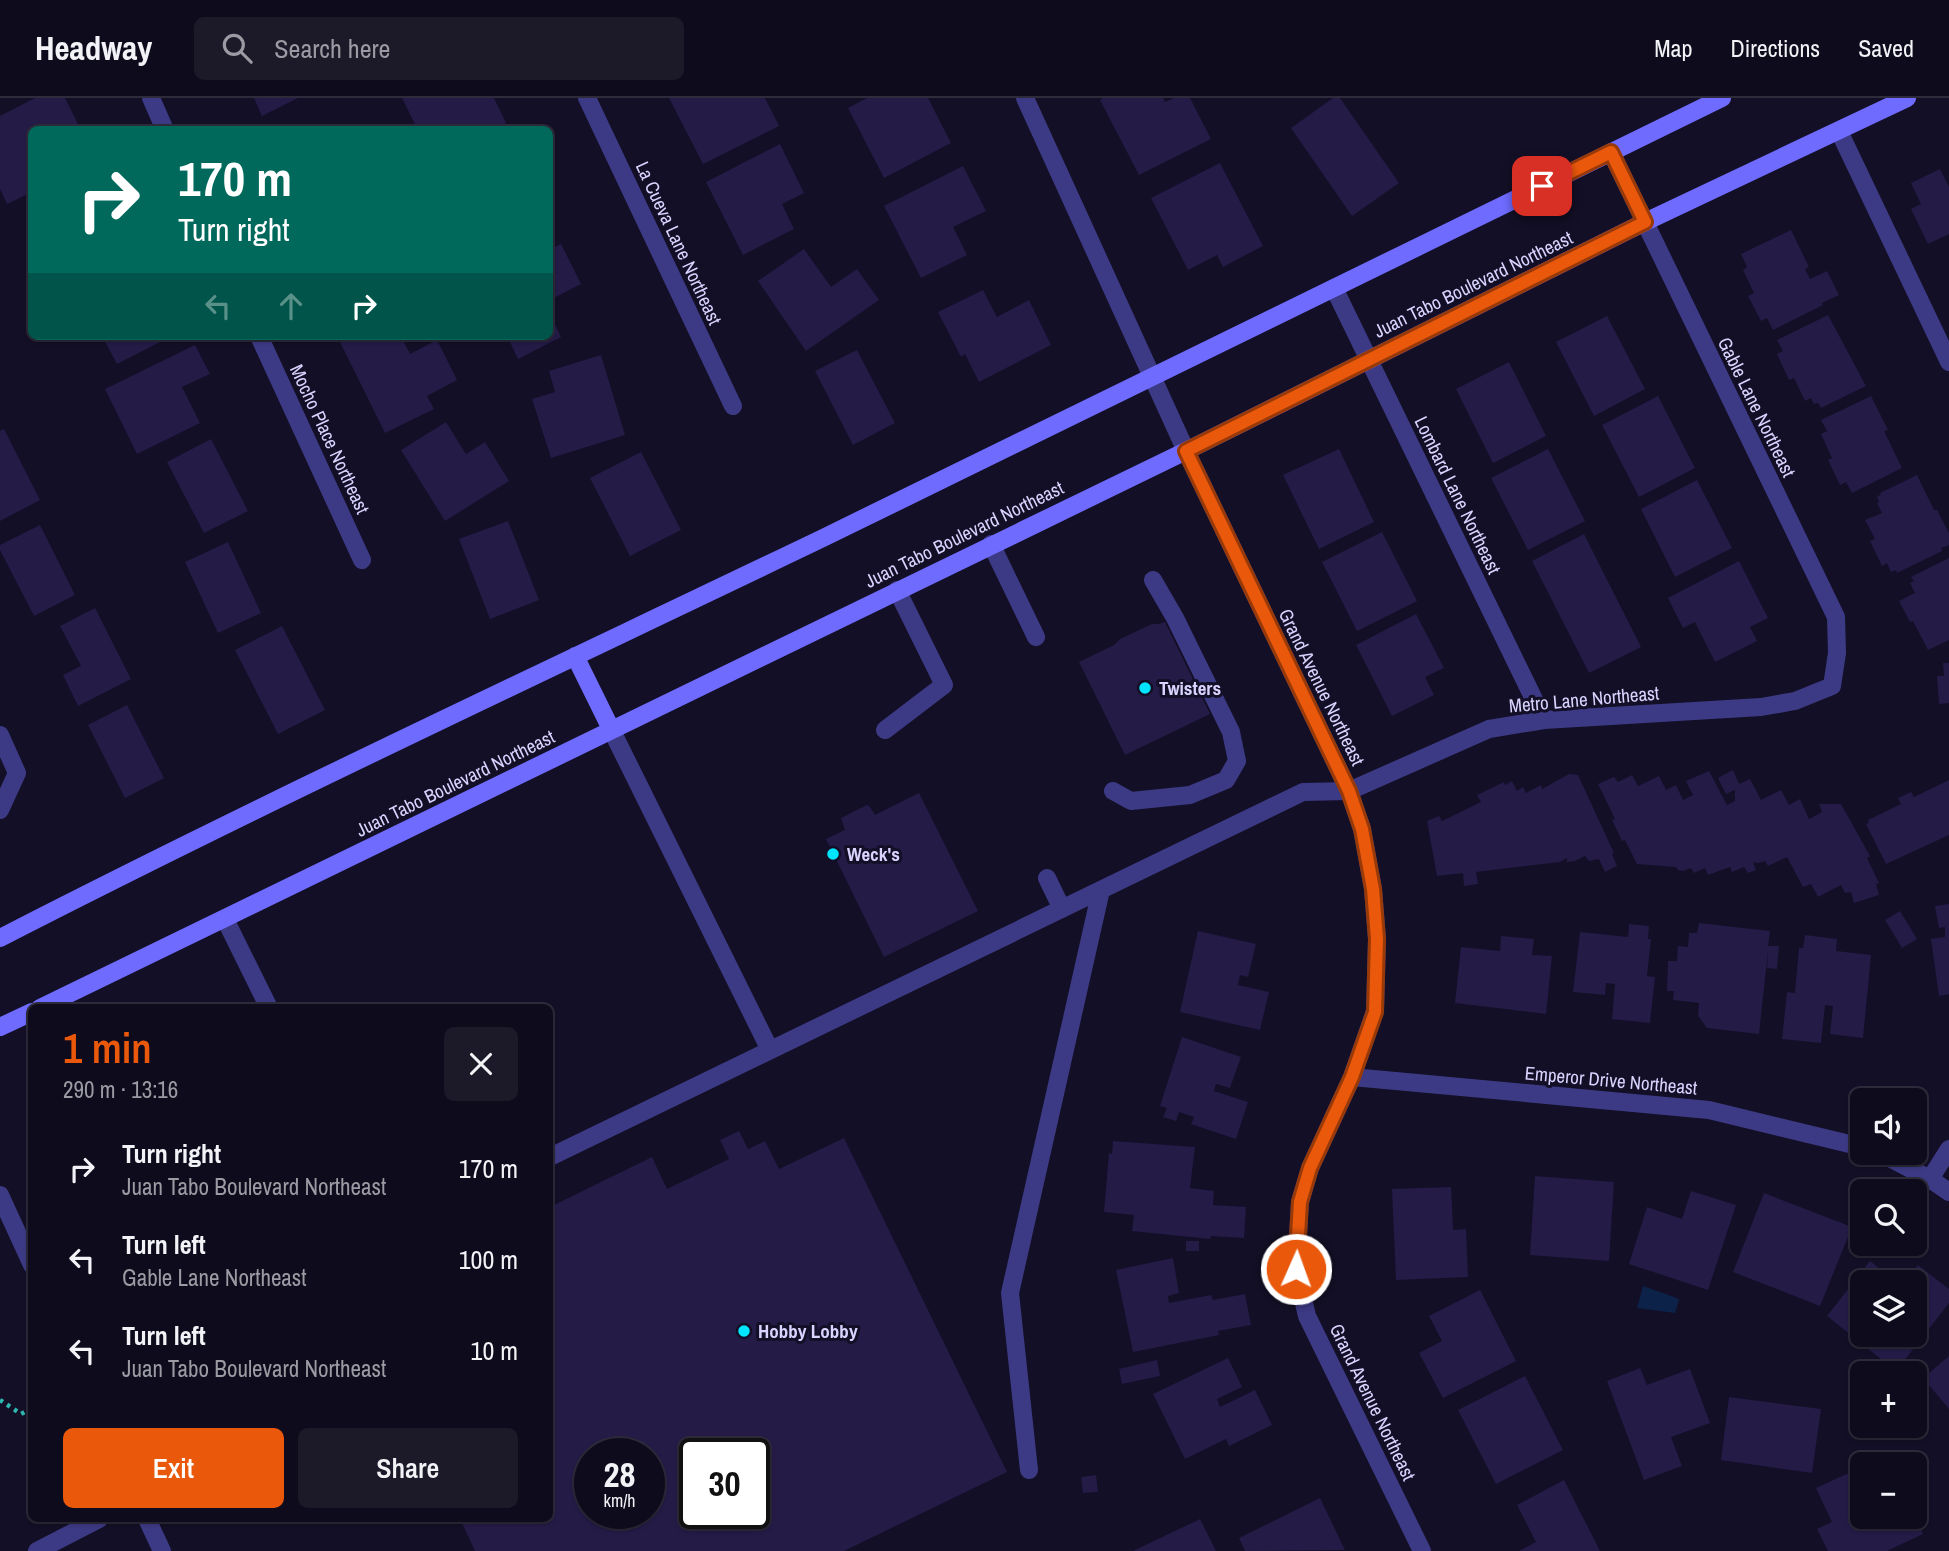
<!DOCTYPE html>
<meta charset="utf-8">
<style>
body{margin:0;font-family:"Archivo Narrow",sans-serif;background:#1c1929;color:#f1f3f6;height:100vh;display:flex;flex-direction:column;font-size:26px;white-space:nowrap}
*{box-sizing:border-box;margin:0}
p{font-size:23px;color:#9b9ba3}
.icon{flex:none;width:38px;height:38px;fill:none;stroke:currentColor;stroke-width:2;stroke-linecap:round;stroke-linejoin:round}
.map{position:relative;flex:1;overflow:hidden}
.details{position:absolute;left:28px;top:906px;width:525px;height:518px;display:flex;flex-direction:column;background:#0e0b1c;border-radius:10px;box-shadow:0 2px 5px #0004,0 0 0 2px #2e2b3b}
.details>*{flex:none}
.hud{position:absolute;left:28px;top:28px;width:525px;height:214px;border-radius:10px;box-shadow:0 2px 5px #0004,0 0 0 2px #2e2b3b;background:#00695c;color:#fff;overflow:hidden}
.fabs{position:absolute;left:1850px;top:990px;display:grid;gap:14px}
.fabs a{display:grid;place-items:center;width:77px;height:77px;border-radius:10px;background:#0e0b1c;box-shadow:0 2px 5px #0004,0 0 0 2px #2e2b3b;font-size:35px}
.speed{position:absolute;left:574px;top:1340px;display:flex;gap:14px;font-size:35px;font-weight:700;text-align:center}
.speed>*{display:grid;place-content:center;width:91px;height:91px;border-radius:50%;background:#0e0b1c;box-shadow:0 2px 5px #0004,0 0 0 2px #2e2b3b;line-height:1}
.speed small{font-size:18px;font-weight:400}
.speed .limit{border:4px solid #111;border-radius:10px;background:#fff;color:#111}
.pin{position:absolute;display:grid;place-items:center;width:60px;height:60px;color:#fff;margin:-30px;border-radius:14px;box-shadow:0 4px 10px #0006}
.me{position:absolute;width:77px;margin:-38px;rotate:2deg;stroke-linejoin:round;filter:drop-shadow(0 0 5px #0008)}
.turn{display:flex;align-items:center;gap:24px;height:147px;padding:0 35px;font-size:32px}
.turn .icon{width:91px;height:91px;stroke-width:2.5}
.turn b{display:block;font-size:49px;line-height:60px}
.lanes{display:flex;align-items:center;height:66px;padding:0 35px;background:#0003;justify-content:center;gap:35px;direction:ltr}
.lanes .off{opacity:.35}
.round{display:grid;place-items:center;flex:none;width:74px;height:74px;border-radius:10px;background:#1c1929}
.headline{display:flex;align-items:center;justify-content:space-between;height:119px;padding:0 35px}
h1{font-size:42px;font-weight:600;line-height:52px;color:#ea580c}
.primary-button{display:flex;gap:14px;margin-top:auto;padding:14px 35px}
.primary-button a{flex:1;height:80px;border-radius:10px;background:#ea580c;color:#fff;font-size:28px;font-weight:600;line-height:80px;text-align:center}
.primary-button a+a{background:#1c1929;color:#f1f3f6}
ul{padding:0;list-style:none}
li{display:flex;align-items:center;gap:21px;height:91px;padding:0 35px}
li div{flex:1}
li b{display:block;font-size:26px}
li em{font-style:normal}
header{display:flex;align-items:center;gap:42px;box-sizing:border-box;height:98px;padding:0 35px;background:#0e0b1c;border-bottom:2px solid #2e2b3b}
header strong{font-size:33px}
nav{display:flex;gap:38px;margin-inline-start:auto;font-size:24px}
.search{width:490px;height:63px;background:#1c1929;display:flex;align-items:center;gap:18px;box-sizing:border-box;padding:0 24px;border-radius:10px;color:#9b9ba3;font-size:26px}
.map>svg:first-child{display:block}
.water{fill:#0c2248}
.building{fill:#241b47;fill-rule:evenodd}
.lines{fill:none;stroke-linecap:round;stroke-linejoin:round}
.path{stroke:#2fb8b0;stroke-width:4.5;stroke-dasharray:3.5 5;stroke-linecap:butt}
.service{stroke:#3d3a85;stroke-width:18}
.minor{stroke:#3d3a85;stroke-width:18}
.tertiary{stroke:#3d3a85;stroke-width:18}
.secondary{stroke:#6f6bff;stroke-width:18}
.route-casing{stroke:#983908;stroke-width:18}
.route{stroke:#ea580c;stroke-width:12}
.poi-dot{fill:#00e5ff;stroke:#130f26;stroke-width:2.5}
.labels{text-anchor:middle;stroke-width:6;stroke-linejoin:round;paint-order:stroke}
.street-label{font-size:19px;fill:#d9d4ff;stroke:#130f26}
.poi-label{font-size:19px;font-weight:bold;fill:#d9d4ff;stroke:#130f26;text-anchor:start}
</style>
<header>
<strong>Headway</strong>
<div class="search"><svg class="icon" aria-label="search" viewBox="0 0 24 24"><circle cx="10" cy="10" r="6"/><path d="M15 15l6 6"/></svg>Search here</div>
<nav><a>Map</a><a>Directions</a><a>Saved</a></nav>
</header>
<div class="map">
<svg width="1949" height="1453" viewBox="0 0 1949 1453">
<rect width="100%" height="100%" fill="#130f26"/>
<path class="water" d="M1643,1188L1677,1200L1679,1202L1675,1215L1637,1210Z"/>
<path class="building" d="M35,0H65L81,32H32V94L7,106L0,91V18Z
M254,0H298L262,18Z
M402,0H494L506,25L493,32H418Z
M669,0H765L779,28L703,66Z
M867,0H928L951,45L884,80L848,10Z
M1103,0H1163L1165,4L1174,0H1190L1211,41L1139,77L1100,2Z
M1333,0H1340L1399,85L1352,118L1291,30Z
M780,46L804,95L782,106L794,131L743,157L706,84Z
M1220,65L1263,148L1223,169L1217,157L1188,172L1151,100Z
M963,68L986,113L953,129L967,157L921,180L884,108Z
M1940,71L1949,89V136L1928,146L1911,111L1921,106L1911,85Z
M1791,132L1809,169L1805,171L1810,181L1827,173L1839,197L1822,205L1823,207L1773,232L1767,220L1761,223L1748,198L1754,195L1743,172L1747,169L1741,156Z
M561,146L581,186L550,202V151Z
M804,151L831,189L857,171L879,202L806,253L758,183Z
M983,192L997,219L1029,202L1051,247L979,284L965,256L961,259L938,214Z
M550,216L561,239L518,261L507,238H550Z
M1828,217L1866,288L1821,310L1818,305L1814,306L1811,300L1805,303L1794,280L1789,282L1777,256L1783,253L1777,242Z
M1607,218L1645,291L1594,318L1556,244Z
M102,238H172L117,266Z
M352,238H401L410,256L437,242L457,282L427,298L434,311L385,335L340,244Z
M195,247L210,276L182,289L200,325L137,356L105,291Z
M857,252L895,325L853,347L815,273Z
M601,257L625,337L551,360L532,301L555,294L549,273Z
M1509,264L1546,338L1493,365L1456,291Z
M1658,298L1695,370L1639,399L1602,327Z
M1871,298L1888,332L1884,333L1902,370L1852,395L1846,384L1840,387L1828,362L1832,360L1821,336L1827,333L1821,322Z
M446,324L466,356L485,344L509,383L445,423L401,352Z
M4,331L40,402L0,423V333Z
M211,341L248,413L204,435L167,364Z
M1339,351L1374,424L1319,451L1283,377Z
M1548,351L1585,423L1528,452L1491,380Z
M641,354L681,432L630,458L590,380Z
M1917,377L1934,412H1937L1949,435V447L1941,450L1942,453L1897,475L1896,472L1891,474L1887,465L1882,468L1870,443L1875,441L1865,422L1882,415L1877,405L1879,404L1877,398L1881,397L1880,395Z
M1697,382L1732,450L1675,479L1641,411Z
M508,423L539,502L490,521L459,441Z
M40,427L75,497L34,518L0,452V447Z
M1382,434L1417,503L1357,533L1322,464Z
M1584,436L1641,549L1589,575L1532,463Z
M228,444L261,515L218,535L185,464Z
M1949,460V542L1928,552L1913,523L1910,524L1899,503L1915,495L1910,485L1914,483L1911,479Z
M1739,463L1768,520L1750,529L1757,543L1715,564L1695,524L1683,530L1668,500Z
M95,510L131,581L78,608L63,577L81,568L60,528Z
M1416,516L1444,570L1425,579L1434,597L1392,618L1356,547Z
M1165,524L1210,616L1125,657L1079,564L1114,547L1120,541L1152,526H1159Z
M282,528L325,612L278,636L235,552Z
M1943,565H1949V605L1939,606L1937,578H1944Z
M127,607L164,680L125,700L88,627Z
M1733,672L1739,686L1750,681L1761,702L1781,692L1789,707L1800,701L1809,721L1822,714L1819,706H1841L1870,758L1867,760L1879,785L1876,786L1879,797L1854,805L1851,794L1845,795L1841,787L1818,799L1811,786L1803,789L1787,759L1768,768L1765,763L1759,765L1753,764L1756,772L1748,775L1744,769L1732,774L1730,769L1708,777L1705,770L1694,775L1691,770L1683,773L1678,772L1676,769L1637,766L1625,742L1622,743L1612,722L1615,721L1598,686L1614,679L1618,684L1632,677L1638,688L1659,678L1666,692L1676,687L1683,702L1693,697L1686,683L1709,673L1727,707L1735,703V692L1726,696L1718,680Z
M1569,676L1578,677L1614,755L1612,756L1617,768L1605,774L1599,761L1589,763L1585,758L1575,763L1567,764V760L1560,764L1476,774L1478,786L1464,788L1463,775L1437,778L1427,723L1439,718L1442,723L1481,704L1477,697L1504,684L1505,687L1512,683L1517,693L1523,689L1526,695L1541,687L1542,691Z
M1949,682V737L1886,766L1866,726L1869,725L1868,722L1901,706L1898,700L1911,694L1914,699Z
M919,695L978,813L884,859L826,741L845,732L841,720L867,707L870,709L875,717Z
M1949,806V896L1939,898L1931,841L1945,839V829L1939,830L1935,808Z
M1900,813L1917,841L1902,850L1885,822Z
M1699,825L1770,833L1768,848H1779L1777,871L1767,870L1768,853L1759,936L1707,930L1698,918L1699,905L1673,902L1674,893H1667L1668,863H1677L1678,848L1688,849L1689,835H1697Z
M1629,826L1649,828L1648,841H1651L1647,878L1655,879L1650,925L1612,921L1615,886L1606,885L1605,897L1573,894L1580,834L1628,839Z
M1198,833L1256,846L1248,879L1240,877L1238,887L1269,894L1260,932L1180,914Z
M1805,837L1837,841L1836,853L1871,857L1863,940L1830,936L1833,908L1825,907L1821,945L1782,941L1787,894L1795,895L1799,850H1803Z
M1501,838L1534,841L1532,857L1552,858L1546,916L1455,905L1461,849L1500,853Z
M1182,939L1241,959L1230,990L1216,986L1214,993L1248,1004L1236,1041L1191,1026L1194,1019L1179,1014L1176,1023L1163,1019L1167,1010L1160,1008Z
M739,1033L748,1051L765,1043L779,1071L844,1040L1007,1374L844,1453H475L460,1421H550V1109L652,1059L667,1091L729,1061L720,1042ZM590,1356H649V1416H590ZM695,1356H754V1416H695Z
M1113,1043L1195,1049L1190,1090L1214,1093L1213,1107L1246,1109L1244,1140L1211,1138L1210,1141L1132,1133L1134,1117L1104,1114L1109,1055L1112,1056Z
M1535,1078L1614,1084L1609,1163L1530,1157Z
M1451,1089L1453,1132L1466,1131L1468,1179L1396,1182L1392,1091Z
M1691,1093L1736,1107L1708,1192L1629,1166L1647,1109L1682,1121Z
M1764,1095L1852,1129L1820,1208L1733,1174Z
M1186,1143H1199V1153H1186Z
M1173,1160L1179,1195L1168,1198L1169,1205L1211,1197L1213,1202L1245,1196L1251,1227L1218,1233L1219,1237L1133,1254L1116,1172Z
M1870,1163L1898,1185H1862V1237H1914V1185H1905L1918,1167L1949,1191V1205L1896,1273L1827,1218Z
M1480,1192L1516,1263L1443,1300L1419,1255L1442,1243L1429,1218Z
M1949,1258V1311L1923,1280Z
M1228,1260L1242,1289L1217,1301L1220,1309L1255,1292L1272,1327L1229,1348L1226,1341L1185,1361L1153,1296Z
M1157,1262L1160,1278L1122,1286L1119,1271Z
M1640,1270L1647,1287L1690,1271L1710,1325L1671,1339L1682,1368L1644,1382L1607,1283Z
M1525,1278L1563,1352L1496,1386L1458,1312Z
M1729,1299L1821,1311L1812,1375L1721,1362Z
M1862,1369V1419H1915L1923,1436L1887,1453H1828L1817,1431L1832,1424L1816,1390Z
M1096,1377L1098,1394L1083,1395L1081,1379Z
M1564,1382L1600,1453H1519L1536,1444L1517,1407Z
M1320,1400L1345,1452L1245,1453L1239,1440Z
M1200,1421L1216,1453H1133Z"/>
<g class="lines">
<path class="path" d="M0,1302L21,1316L32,1310"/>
<path class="service" d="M1839,33L1949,264
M991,446L1036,539
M611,631L770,952
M885,632L944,587L897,492
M1113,693L1131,703L1190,697L1226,682L1237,663L1231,634L1175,520L1153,482
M1047,780L1062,811
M225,821L269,910
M550,1059L1303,694L1349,693
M1029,1372L1010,1195L1101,792"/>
<path class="minor" d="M151,0L165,32
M587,0L733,308
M1025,0L1186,353L1349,693L1362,731L1373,791L1377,841L1375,913L1352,979L1310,1070L1300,1104L1296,1171L1307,1218L1422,1453
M1334,190L1544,622
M259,238L362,462
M0,637L17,675L0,712
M1349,693L1489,631L1544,622L1761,609L1795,603L1832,588L1837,555L1836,519L1611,54
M1352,979L1709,1012L1862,1049
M1880,1055L1930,1081L1949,1094
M1930,1081L1949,1051
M37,1453L99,1421"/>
<path class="tertiary" d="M0,1097L32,1167
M147,1421L162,1453"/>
<path class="secondary" d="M575,558L611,631
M0,840C271,701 548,572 823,440C1123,295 1422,146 1722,0
M40,910L1186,353L1645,124L1907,0
M0,929L32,914"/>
</g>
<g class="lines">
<defs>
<path id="route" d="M1296,1171L1300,1104L1310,1070L1352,979L1375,914L1377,841L1373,791L1362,731L1349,693L1186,353L1645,124L1611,54L1542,88"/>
</defs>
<use href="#route" class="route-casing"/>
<use href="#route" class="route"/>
</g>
<g class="poi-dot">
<circle cx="1145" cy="590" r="7"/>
<circle cx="833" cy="756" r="7"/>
<circle cx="744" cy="1233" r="7"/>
</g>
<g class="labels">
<g class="street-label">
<text transform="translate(679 145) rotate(65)" y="7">La Cueva Lane Northeast</text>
<text transform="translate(1473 186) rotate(-26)" y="7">Juan Tabo Boulevard Northeast</text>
<text transform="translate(1757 309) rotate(64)" y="7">Gable Lane Northeast</text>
<text transform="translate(330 341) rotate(65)" y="7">Mocho Place Northeast</text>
<text transform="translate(1458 397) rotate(64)" y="7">Lombard Lane Northeast</text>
<text transform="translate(964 436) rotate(-26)" y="7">Juan Tabo Boulevard Northeast</text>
<text transform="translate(1322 589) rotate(64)" y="7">Grand Avenue Northeast</text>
<text transform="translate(1584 601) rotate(-5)" y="7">Metro Lane Northeast</text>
<text transform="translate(455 685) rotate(-26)" y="7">Juan Tabo Boulevard Northeast</text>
<text transform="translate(1611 982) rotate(5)" y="7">Emperor Drive Northeast</text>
<text transform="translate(1373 1304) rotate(64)" y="7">Grand Avenue Northeast</text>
</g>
<g class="poi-label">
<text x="1159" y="597">Twisters</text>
<text x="847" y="763">Weck's</text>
<text x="758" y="1240">Hobby Lobby</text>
</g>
</g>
</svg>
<div class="fabs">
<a><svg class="icon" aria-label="sound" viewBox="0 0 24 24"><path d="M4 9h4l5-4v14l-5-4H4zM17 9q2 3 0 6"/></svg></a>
<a><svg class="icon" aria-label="search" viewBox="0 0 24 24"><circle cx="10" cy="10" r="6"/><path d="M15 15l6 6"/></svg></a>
<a><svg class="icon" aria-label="layers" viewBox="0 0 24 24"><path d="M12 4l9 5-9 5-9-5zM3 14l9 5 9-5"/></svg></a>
<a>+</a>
<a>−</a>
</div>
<div class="speed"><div>28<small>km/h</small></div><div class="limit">30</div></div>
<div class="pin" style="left:1542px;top:88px;background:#d93025"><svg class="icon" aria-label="arrive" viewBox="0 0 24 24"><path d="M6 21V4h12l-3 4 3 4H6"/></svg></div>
<svg class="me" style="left:1296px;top:1171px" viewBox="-20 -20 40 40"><circle r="17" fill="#ea580c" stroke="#fff" stroke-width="3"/><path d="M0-11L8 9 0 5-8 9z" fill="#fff"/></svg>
<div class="hud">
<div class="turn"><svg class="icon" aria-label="right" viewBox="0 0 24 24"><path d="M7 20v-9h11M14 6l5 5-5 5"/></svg><div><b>170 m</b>Turn right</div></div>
<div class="lanes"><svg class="icon off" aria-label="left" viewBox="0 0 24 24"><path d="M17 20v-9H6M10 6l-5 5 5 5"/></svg><svg class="icon off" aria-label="ahead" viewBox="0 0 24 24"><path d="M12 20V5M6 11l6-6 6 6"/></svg><svg class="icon" aria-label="right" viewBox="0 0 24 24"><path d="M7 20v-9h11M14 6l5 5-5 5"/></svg></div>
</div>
<section class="details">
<div class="headline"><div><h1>1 min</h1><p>290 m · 13:16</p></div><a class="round"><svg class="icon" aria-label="close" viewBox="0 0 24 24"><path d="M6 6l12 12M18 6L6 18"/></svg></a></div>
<ul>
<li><svg class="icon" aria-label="right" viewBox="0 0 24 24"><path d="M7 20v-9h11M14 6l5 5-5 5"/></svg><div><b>Turn right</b><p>Juan Tabo Boulevard Northeast</p></div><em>170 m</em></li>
<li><svg class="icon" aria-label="left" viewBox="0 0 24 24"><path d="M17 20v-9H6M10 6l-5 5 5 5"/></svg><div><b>Turn left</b><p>Gable Lane Northeast</p></div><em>100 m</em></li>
<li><svg class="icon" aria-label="left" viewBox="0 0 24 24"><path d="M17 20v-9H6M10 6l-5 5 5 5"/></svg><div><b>Turn left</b><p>Juan Tabo Boulevard Northeast</p></div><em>10 m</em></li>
</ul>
<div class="primary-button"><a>Exit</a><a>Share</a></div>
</section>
</div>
